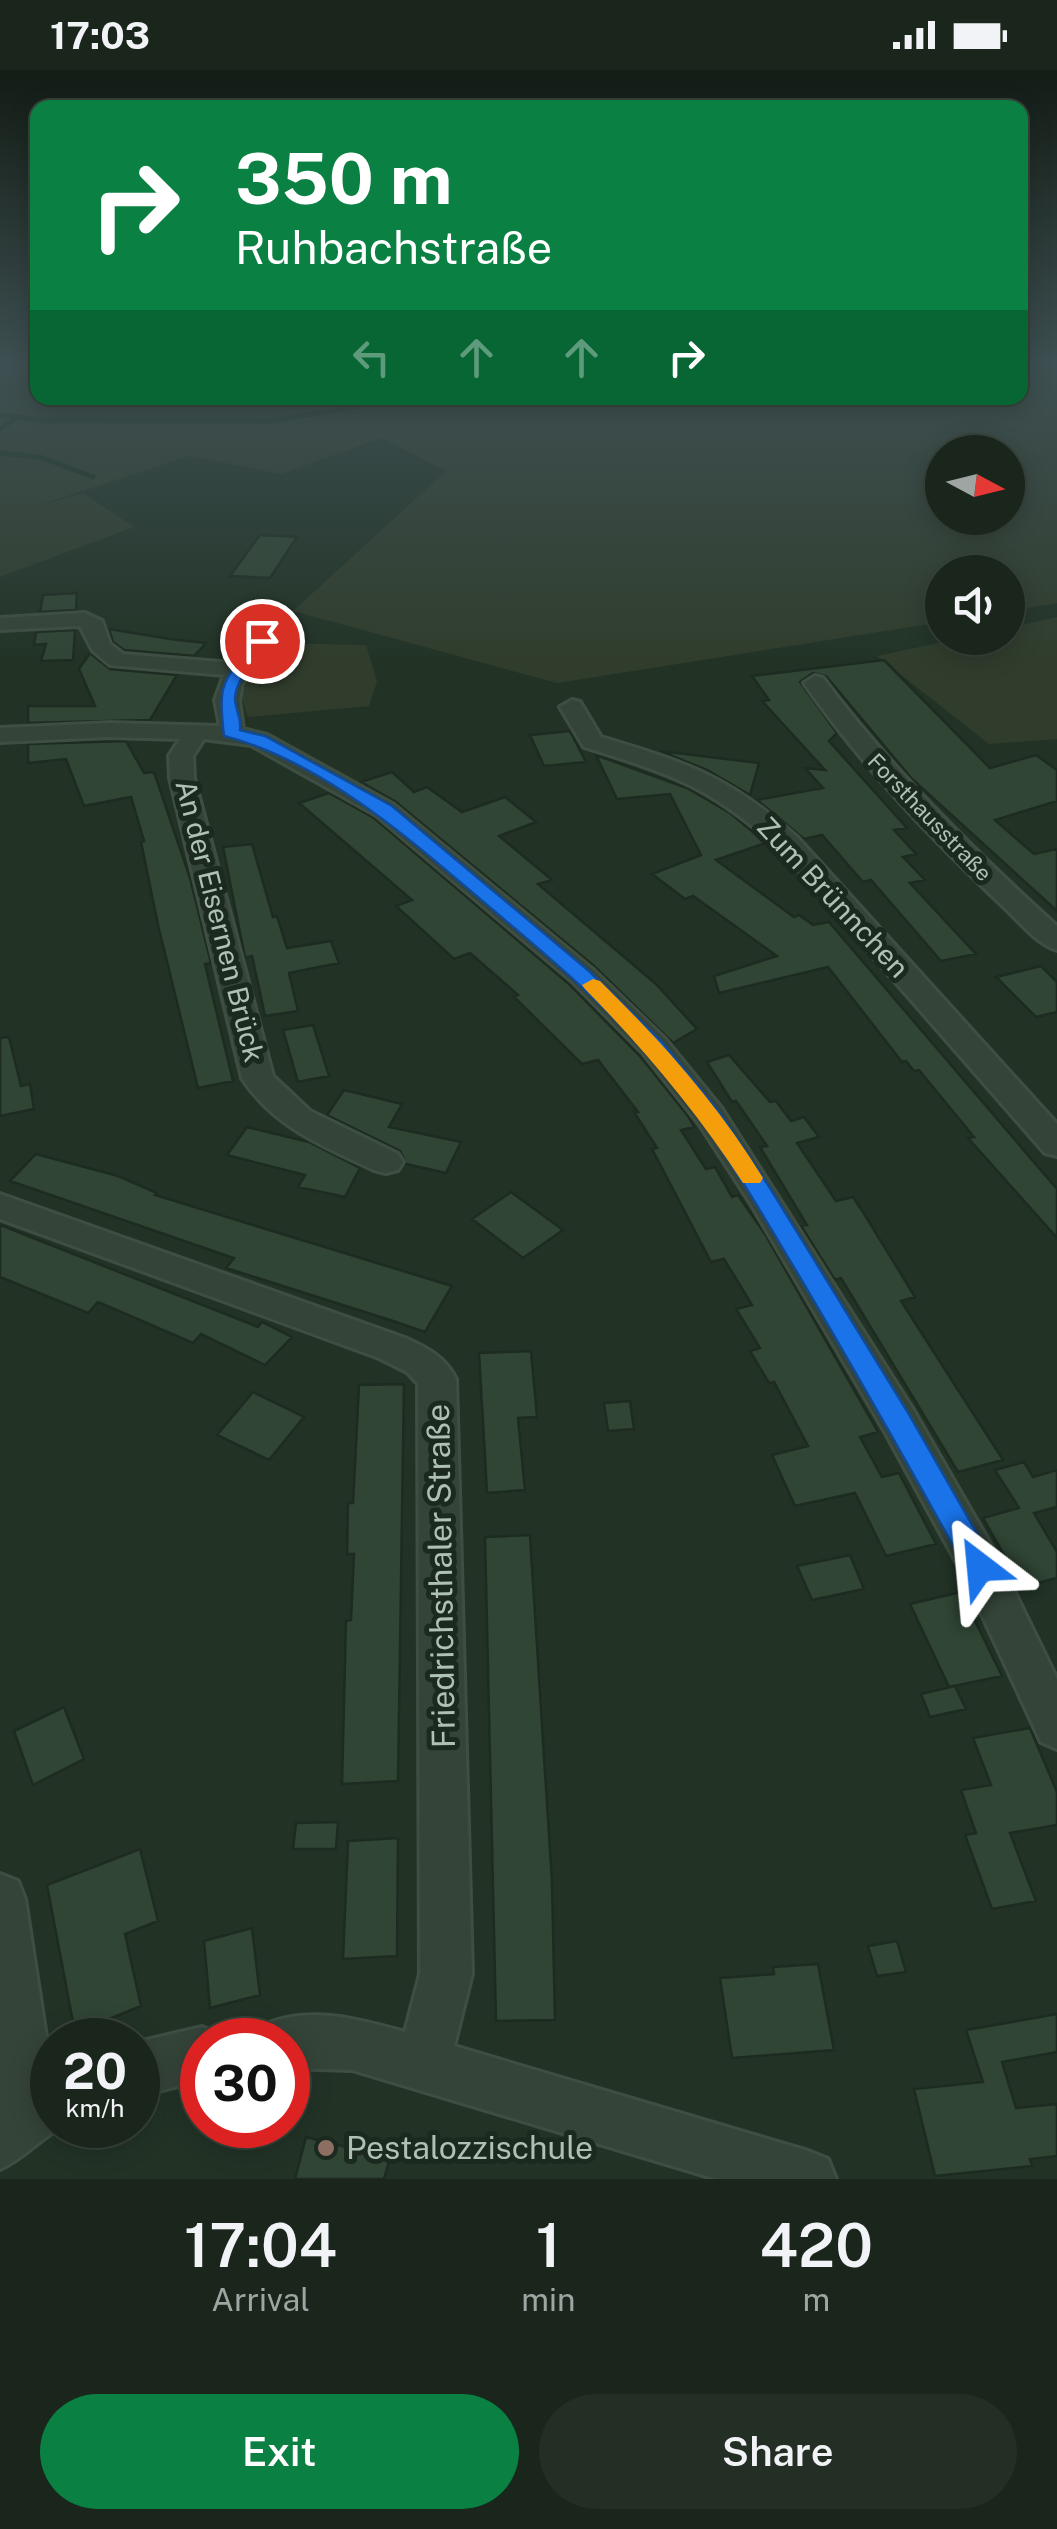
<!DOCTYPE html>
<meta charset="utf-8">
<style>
body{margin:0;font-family:"Public Sans",sans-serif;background:#232e25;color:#f1f3f6;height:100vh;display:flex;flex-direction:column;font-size:38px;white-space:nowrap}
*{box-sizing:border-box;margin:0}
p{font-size:32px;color:#9fa5a3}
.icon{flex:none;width:55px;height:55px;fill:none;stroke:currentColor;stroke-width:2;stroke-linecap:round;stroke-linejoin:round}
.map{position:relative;height:2109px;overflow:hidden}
.side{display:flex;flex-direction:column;background:#1a261c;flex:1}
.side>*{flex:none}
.hud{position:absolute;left:30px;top:30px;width:998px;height:305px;border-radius:20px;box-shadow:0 5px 25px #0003,0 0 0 2px #38433b;background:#0b8043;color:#fff;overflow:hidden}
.needle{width:65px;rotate:97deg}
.buttons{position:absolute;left:925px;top:365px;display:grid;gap:20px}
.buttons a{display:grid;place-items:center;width:100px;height:100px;border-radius:50%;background:#1a261c;box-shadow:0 5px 25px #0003,0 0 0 2px #38433b;font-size:50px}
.speed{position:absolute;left:30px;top:1948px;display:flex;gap:20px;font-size:50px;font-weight:700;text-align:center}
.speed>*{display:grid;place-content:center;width:130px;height:130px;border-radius:50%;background:#1a261c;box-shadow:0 5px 25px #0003,0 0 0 2px #38433b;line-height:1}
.speed small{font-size:25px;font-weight:400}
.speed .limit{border:15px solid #d22;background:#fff;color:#111}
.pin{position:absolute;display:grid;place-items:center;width:85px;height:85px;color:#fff;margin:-42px;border:5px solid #fff;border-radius:50%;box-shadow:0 2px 10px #0007}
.me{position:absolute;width:110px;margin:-55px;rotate:331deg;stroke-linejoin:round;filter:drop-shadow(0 0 8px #0008)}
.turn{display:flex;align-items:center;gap:35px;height:210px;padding:0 40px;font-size:45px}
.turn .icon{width:130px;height:130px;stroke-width:2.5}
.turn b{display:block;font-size:70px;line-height:85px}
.lanes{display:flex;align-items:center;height:95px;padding:0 40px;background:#0003;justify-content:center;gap:50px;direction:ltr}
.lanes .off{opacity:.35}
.eta{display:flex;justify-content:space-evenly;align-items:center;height:170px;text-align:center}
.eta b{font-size:60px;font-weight:600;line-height:70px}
.action{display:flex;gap:20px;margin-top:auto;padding:20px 40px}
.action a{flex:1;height:115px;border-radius:60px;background:#0b8043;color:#fff;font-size:40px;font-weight:600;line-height:115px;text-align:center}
.action a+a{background:#232e25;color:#f1f3f6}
.status{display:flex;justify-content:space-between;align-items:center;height:70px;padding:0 50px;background:#1a261c;direction:ltr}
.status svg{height:28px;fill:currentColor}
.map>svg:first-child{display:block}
.green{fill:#303d2d;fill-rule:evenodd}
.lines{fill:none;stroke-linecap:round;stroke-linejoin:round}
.stream{stroke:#172f1d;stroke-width:5}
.building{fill:#304534;stroke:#1d2b20;stroke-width:2.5}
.minor-casing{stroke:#3e4e42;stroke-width:6}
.minor{fill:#354439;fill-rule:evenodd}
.route{fill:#1a73e8;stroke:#114b97;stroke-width:2.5}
.slow{fill:#f59e0b}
.education-dot{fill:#8d6e63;stroke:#1b291e;stroke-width:4}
.labels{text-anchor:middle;stroke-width:10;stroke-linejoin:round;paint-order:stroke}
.far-street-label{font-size:22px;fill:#afc1b4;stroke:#1b291e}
.street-label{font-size:28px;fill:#afc1b4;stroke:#1b291e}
.near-street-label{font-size:32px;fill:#afc1b4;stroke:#1b291e}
.near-poi-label{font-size:32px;fill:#afc1b4;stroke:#1b291e;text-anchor:start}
</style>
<div class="status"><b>17:03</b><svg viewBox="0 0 49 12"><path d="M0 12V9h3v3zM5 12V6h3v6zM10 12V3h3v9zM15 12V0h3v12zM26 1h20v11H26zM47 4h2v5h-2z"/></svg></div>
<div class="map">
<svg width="1057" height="2109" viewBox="0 0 1057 2109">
<rect width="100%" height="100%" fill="#223326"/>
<path class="green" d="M0,295H37L38,328H1020V295H1057V533L1008,541V502H942V552L557,613L293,541L446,401L382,368L281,404L189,386L31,438L83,423L134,457L0,507ZM1008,382V448H942V382Z
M1057,547V669L989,674L877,586L962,568H1008V558Z
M276,573L366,575L377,611L369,636L248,647L241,626L251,603Z"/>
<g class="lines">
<path class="stream" d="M0,345L43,350L271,351L359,336
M0,359L18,347
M0,383L40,387L93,407"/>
</g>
<path class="building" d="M260,465L297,467L270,508L230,506Z
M77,523L76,540L40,542L43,525Z
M109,559L170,569L206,573L194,586L124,580L113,572Z
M75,560L73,590L41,591L46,574L34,575L36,562Z
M90,583L110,599L177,605L150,650L28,653V636H95L79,599Z
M884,590L990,698L1036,685L1057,700V731L995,750L1034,784L1057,779V841L912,709L826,606L813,603L800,612L837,663L829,671L907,758L894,760L916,784L903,787L925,810L910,813L976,884L941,891L871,810L863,812L822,765L804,769L757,730L823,718L805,698L825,700L762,631L769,630L752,606Z
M570,661L586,692L544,696L530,665Z
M126,671L144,703L154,702L190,808L211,893L205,894L233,1011L198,1018L158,855L141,772L144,771L131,727L84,736L66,689L28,693V674Z
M660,681L759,693L750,725L707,700Z
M596,685L687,718L730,743L766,773L716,790L794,847L799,845L813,855L829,852L1057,1119V1168L968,1068L974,1067L919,1000L914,1001L906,991L902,992L828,897L719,923L714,906L777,886L693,826L685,829L652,804L701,785L670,724L617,729Z
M392,702L414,722L427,717L462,742L505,727L536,752L499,766L552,810L538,814L656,914L697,959L673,973L594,896L396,732L361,712Z
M329,723L374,748L569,914L640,986L688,1046L694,1057L681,1060L706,1099L715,1097L732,1127L738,1125L765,1164L878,1362L860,1367L882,1407L899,1403L936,1474L886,1486L855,1423L795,1436L772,1385L808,1376L774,1312L769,1313L750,1281L760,1278L736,1239L752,1235L724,1189L711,1192L652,1079L657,1078L634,1042H638L598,990L582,994L514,927L518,925L470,883L454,889L396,836L412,830L299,733Z
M252,774L273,847L277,846L287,878L331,871L339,893L289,903L298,941L265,946L252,886L245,888L223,777Z
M1041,896L1057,912V942L1036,947L996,907Z
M313,955L329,1006L298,1012L283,960Z
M9,967L21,1016L30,1014L34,1039L0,1046V968Z
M729,985L770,1032L776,1031L791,1051L804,1047L819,1067L797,1073L836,1131L853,1127L863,1142L915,1227L901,1231L1003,1390L958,1402L841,1208L835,1210L801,1156L807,1155L760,1077L767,1076L736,1031L732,1032L707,992Z
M344,1020L402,1034L389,1057L461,1072L446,1103L406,1094L400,1081L327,1045Z
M247,1057L309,1072L360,1098L345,1127L298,1117L305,1105L227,1085Z
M36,1084L118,1106L157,1123L155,1125L452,1216L425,1262L390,1250L226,1198L234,1188L10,1111Z
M511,1122L563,1160L523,1188L472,1149Z
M0,1155L258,1257L262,1252L292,1267L265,1295L201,1264L193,1273L98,1232L88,1243L0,1207Z
M531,1281L537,1347L518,1348L525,1420L487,1423L479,1283Z
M404,1314L398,1711L342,1714L346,1551L351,1550L354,1484H347L348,1433H353L359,1315Z
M253,1322L304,1347L269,1390L217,1365Z
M630,1331L634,1359L608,1361L604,1333Z
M1024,1392L1033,1407L1057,1400V1437L1034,1443L1057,1482V1508L1022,1517L983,1448L1019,1438L995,1400Z
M530,1465L552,1812L555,1950L496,1951L485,1467Z
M850,1485L864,1519L812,1530L797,1496Z
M961,1522L1002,1606L949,1617L910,1534Z
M955,1616L966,1639L930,1647L921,1624Z
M64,1637L84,1689L33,1715L14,1661Z
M1030,1658L1057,1722V1755L1010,1763L1036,1831L992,1839L965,1765L976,1763L961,1720L991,1715L973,1668Z
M338,1752L336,1779H293L296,1753Z
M398,1768L397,1886L343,1889L348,1771Z
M140,1779L158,1851L125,1864L141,1936L75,1963L47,1815Z
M252,1858L260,1925L210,1938L204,1871Z
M897,1871L906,1902L877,1906L868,1876Z
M818,1894L834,1980L732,1988L720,1908L774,1904L773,1897Z
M1057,1944V1982L1002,1992L1016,2038L1057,2034V2086L1030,2089L1032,2096L935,2106L914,2019L983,2012L966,1960Z
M306,2067L390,2088L384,2109H295Z"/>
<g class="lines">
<defs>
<path id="minor" d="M85,543L102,551L110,574L123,584L232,593L253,566H269L272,571L242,614L239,630L243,659L267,665L394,735L592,899L665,969L722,1039L912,1338L996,1484L1057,1609V1679L1041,1672L965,1508L884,1360L750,1132L700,1055L643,983L572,911L376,745L251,675L204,669L193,686L194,708L273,1006L310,1041L398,1084L403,1092L398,1100L386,1103L374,1100C323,1076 274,1057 242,1008L170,708L169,686L180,669L110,667L0,672V658L110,653L220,656L215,630L224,605L110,595L93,581L80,556L0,560V548Z
M815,606L823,608C892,700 972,779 1057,856V880C1037,874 1019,851 1004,837C931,768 861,695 804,613Z
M572,630L580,632L601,667C688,693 728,706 797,767L1057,1054V1086L1045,1083L779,779C710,716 671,704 584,677L560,637Z
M0,1124L405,1268C427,1278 445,1287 456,1309L472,1904L454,1976L808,2081L828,2089L836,2109H716L352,2000L288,1998V1970H262L269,1953C312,1936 362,1950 405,1962L420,1904L418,1314L407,1302L379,1288L0,1149Z
M0,1804L18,1811L25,1829L52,2006V2055H65C41,2067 25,2088 0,2099Z
M202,1957L221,1965L223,1970H202V2010L138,2026V1972Z"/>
</defs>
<use href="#minor" class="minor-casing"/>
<use href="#minor" class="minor"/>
</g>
<linearGradient id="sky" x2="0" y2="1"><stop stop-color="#131c15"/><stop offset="0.5" stop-color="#3e5052"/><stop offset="1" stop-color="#3e5052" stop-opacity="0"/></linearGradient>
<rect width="1057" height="591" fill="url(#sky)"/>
<path class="route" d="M256,568L269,571C258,587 236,608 235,628C235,640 242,648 240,660L265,666L392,736L589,901L662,972L719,1042L770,1118L907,1341L991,1488L995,1497L991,1506L980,1510L970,1506C914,1405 857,1304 798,1204C752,1127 706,1046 645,980C586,916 520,863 454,807C390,752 308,687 224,666C217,610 223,614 256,568Z"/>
<path class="slow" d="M593,909L600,911C661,971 718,1034 763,1108L760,1113H743C697,1042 645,980 585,919L582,915Z"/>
<circle class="education-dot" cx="326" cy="2078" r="10"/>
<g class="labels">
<g class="far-street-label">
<text transform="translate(930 747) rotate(46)" y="8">Forsthausstraße</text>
</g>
<g class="street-label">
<text transform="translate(833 827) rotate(47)" y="10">Zum Brünnchen</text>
<text transform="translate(220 851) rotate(76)" y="10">An der Eisernen Brück</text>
</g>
<g class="near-street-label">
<text transform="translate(441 1506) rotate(-91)" y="11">Friedrichsthaler Straße</text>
</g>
<g class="near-poi-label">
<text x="346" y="2089">Pestalozzischule</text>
</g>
</g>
</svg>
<div class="buttons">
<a><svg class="needle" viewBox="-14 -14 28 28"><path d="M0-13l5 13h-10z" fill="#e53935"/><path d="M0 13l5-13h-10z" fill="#9fa5a3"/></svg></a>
<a><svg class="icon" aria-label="sound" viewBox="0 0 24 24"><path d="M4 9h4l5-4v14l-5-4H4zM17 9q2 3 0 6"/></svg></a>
</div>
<div class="speed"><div>20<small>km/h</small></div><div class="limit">30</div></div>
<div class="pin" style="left:262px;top:571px;background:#d93025"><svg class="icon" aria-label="arrive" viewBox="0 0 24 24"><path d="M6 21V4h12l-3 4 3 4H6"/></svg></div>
<svg class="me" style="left:980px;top:1497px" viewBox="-20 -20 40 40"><path d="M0-17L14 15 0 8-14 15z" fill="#1a73e8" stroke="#fff" stroke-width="4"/></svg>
<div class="hud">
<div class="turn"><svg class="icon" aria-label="right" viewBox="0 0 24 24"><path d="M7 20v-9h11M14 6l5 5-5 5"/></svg><div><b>350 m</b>Ruhbachstraße</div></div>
<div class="lanes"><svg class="icon off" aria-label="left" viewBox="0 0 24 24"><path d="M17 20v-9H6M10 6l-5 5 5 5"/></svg><svg class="icon off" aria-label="ahead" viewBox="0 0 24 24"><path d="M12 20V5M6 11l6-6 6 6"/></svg><svg class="icon off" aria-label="ahead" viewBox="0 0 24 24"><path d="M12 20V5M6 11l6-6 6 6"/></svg><svg class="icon" aria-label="right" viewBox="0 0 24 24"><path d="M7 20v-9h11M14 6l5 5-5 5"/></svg></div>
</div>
</div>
<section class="side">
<div class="eta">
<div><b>17:04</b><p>Arrival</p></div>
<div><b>1</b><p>min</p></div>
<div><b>420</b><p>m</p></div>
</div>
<div class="action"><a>Exit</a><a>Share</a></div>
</section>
